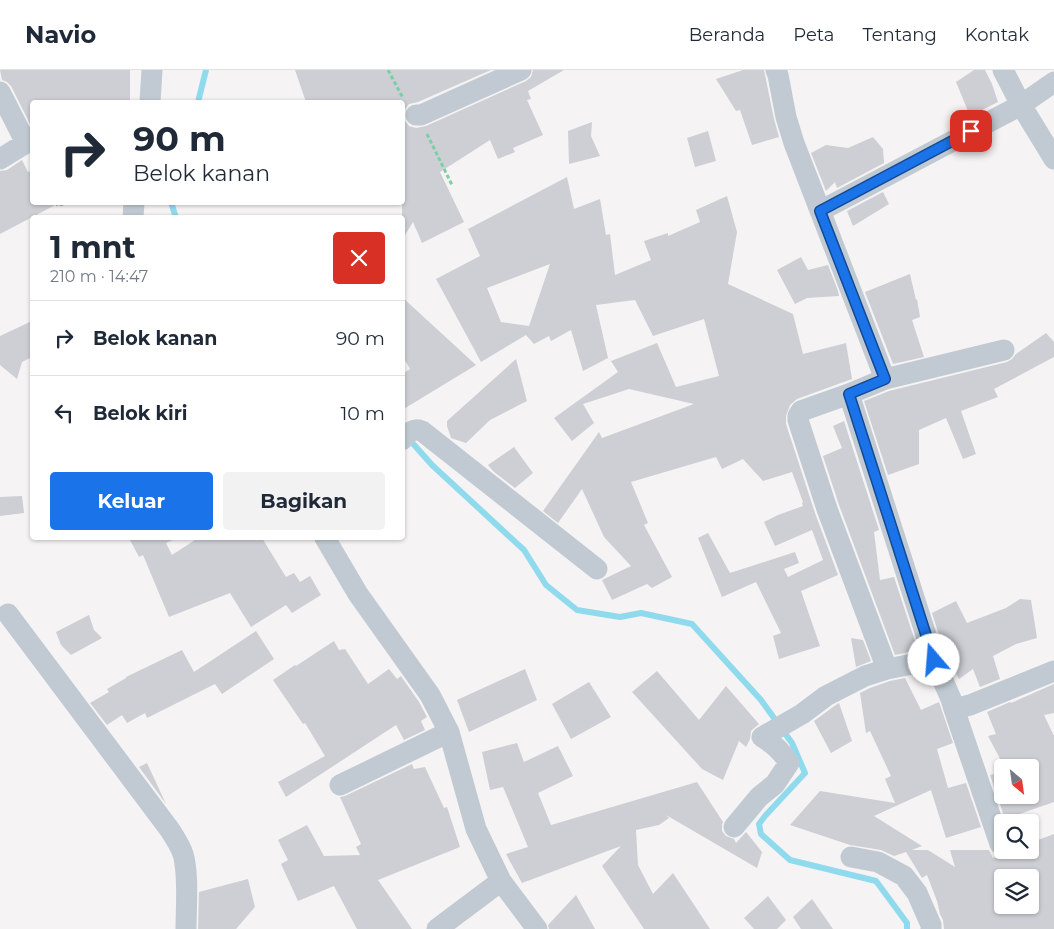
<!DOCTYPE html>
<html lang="id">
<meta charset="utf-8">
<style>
body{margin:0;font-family:Montserrat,sans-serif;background:#f2f2f3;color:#1f2937;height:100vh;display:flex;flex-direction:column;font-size:19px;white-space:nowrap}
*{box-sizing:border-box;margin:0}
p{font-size:16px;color:#747a83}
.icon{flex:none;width:28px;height:28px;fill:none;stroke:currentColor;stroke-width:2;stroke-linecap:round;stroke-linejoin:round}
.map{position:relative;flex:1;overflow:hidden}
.sheet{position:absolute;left:30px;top:145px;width:375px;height:325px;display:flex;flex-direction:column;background:#fff;border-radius:5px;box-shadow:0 1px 4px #0004}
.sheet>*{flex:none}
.top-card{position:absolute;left:30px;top:30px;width:375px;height:105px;border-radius:5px;box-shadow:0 1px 4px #0004;background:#fff;color:#1f2937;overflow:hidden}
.needle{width:32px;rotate:151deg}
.controls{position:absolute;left:994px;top:689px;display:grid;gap:10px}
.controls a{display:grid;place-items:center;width:45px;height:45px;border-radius:5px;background:#fff;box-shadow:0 1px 4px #0004;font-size:25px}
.pin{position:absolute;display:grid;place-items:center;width:42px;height:42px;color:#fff;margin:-21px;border-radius:10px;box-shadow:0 2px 8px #0006}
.me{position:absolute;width:55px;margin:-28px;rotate:342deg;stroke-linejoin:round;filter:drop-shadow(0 0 4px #0008)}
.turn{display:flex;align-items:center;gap:18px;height:105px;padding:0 20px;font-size:22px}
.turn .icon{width:65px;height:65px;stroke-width:2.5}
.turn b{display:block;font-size:35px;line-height:42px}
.round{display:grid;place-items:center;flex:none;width:52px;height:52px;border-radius:5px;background:#f2f2f3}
.overview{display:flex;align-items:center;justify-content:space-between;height:85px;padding:0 20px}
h1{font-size:30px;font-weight:700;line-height:38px}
.action{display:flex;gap:10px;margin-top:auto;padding:10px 20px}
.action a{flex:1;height:58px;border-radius:5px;background:#1a73e8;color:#fff;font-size:20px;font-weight:700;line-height:58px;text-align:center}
.action a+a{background:#f2f2f3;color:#1f2937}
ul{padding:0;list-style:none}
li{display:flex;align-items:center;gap:15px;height:75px;padding:0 20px;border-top:1px solid #e0e1e3}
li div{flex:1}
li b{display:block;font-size:19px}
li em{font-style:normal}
header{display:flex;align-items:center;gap:30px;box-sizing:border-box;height:70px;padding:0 25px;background:#fff;border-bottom:1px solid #e0e1e3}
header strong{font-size:24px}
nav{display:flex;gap:28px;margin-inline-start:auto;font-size:18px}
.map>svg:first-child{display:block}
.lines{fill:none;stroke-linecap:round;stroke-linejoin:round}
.stream{stroke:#90daee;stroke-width:6}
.building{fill:#cdcfd5;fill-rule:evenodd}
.path{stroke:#7ad0a6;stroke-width:3;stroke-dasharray:4 2.5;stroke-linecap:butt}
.minor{stroke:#c1cad2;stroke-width:21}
.route-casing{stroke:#114b97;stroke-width:12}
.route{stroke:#1a73e8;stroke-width:9}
</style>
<header>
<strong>Navio</strong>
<nav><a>Beranda</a><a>Peta</a><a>Tentang</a><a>Kontak</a></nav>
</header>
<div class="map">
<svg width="1054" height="859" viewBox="0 0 1054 859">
<rect width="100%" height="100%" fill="#f5f3f3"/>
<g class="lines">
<path class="stream" d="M198,32L206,0
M171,132L176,148
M408,368L432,395L524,480L546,515L577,540L620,547L641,543L692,554L761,630L792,673L805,703L765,746L759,754L761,764L790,790L876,811L907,853V859"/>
</g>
<path class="building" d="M0,0H130V32H32V58L11,16L7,12L2,10Z
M295,0H491L418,32L409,34L405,39L404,45L405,51L409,56L416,58L426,56L526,11L531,7L533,0H564L528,21L531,29L527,30L543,65L513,78L515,82L498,89L490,70L440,102L464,152L422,173L413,152L402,170V32H306Z
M743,0H764L774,49L779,67L752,75L740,40L736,41L716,9Z
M974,0H985L992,14L998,32L970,46L956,12Z
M592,52L591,66L600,86L569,94L568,61Z
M708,61L716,91L695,97L687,68Z
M873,67L883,79L884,93L837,118L835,112L826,121L811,83L826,75L848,78Z
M22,90L28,102L32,100V132H61L0,164V101L7,100Z
M567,107L574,139L600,129L606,165L610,164L615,205L651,190L644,171L668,163V166L700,152L696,140L727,126L737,162L728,214L793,244L803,284L846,273L852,309L797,329L790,335L786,346V354L815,443L838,505L801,521L820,576L779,589L773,566L781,563L756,512L722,527L698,468L708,463L730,503L795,482L799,493L784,499L788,507L823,490L812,460L775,476L764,452L778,445L803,436L802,433L803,432L792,402L763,411L743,389L722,399L716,387L631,412L648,453L644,455L672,507L652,518L647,514L612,530L602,510L631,496L604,467L582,419L558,453L543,441L599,362L602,368L694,334L629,319L583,334L594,353L572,371L554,348L618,302L611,291L657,273L676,317L719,306L704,249L653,266L635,230L596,235L608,288L583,301L571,260L551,271L549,266L534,274L526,265L481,292L436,209L480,186L468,159ZM550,194L529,256L501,252L487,218Z
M883,122L889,134L853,156L847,141Z
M801,187L808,200L828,195L838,221L839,226L807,228L795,234L777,200Z
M910,204L916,230L917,229L920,247L912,250L924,287L893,294L865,222Z
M402,227L476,295L402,340V304L410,299L402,285Z
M32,251V287L22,292L17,309L0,295V266Z
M1046,263L1054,272V287L994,319L998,327L961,341L976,384L963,389L946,348L919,360V394L888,405L864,331L889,321L1007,292L1012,289L1016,284Z
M516,289L527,331L490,350L466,373L451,368L447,356V351Z
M844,351L879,460L874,462L880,510L894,507L918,580L895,585L839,435L823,386L842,378L833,356Z
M514,377L533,403L515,418L494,402L488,395Z
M22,426L24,443L0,446V427Z
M129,468H177L166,473L172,485L198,468H262L286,507L294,503L300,512L310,506L321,525L292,543L286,535L251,557L230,523L169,547L143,485L139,487Z
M1020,529L1031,530L1037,568L1016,574L993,586L1000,609L980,617L973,599L959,609L945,584L932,543L956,531L967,553L1006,538Z
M89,545L94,560L102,568L71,585L61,575L56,562Z
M256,561L274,589L222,624L215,614L147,648L145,643L127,653L122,645L107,655L90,633L109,622L107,619L126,608V607L182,580L194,602Z
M851,568L863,570L871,591L856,597Z
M334,571L339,580L345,579L368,614L389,599L397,609L401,606L419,632L427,647L421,651L425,660L404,670L396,655L286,727L278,712L325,686L305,653L303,654L273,610L295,595L296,596Z
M525,599L537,630L469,662L457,630Z
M657,601L699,650L726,616L759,654L751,661L750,669L746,677L739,671L723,710L702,699L632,622Z
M905,608L921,640L939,632L953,673L937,679L948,718L966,713L981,757L946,768L931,720L874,746L922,776L912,780H928L955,797L950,780H989L993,788L997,786H1004L1012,780H1030V773L1054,764V859H944L943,850L940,844L937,831L927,805L922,808L906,782L894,786L881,780L850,775L790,755L820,721L895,733L885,709L891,706L870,661L866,663L860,623L870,618L890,611ZM1002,808H1030V835H1002Z
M589,612L611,647L571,669L552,634Z
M1054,614V643L1044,645L1054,666V732L1005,749L990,705L1002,702V725H1030V698H1005L988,666L996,664L987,642L1010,632L1011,633Z
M839,633L852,671L831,683L814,651L833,637Z
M517,673L524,692L558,676L573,706L538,723L551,755L697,712L723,752L722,755V761L726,766L734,769L736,773L746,762L762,782L757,798L666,745L669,748L659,755L636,760L638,795L653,824L673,803L710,859H644L602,796L621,776L522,813L506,784L528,777L503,717L490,720L482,682Z
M147,693L166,734L139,697Z
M412,694L414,699L425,697L444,738L447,737L460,777L378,810L412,859H357L334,816L298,831L281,794L288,790L278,770L307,755L324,786L360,785L356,777L361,774L340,727L345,726Z
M248,809L255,837L236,859H198L199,822Z
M576,825L595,859H549L548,855Z
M768,826L786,850L777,859H754L744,848Z
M812,829L833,859H801L793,847Z"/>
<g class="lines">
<path class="path" d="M388,0L403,28
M427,64L452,115
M56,132L58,136L67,132"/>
<path class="minor" d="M776,0L778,5L786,47L794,73L885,309L849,324L934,590L951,629L954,639L970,635L1054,601
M1003,0L1021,35L1054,89
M0,22L26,73L0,89
M150,32L152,0
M416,45H421L521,0
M820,141L1021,35L1054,12
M133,148L134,132
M885,309L1004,280
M849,324L801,341L798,346V350L827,439L887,599
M402,370C407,364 413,357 422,361L597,499
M325,468L358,524L430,625L449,662L476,759L501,811L537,859
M8,544L170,760C175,768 180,775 183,784C189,804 186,838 186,859
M954,639L1000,774
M340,715L449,662
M734,757L759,727L775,714L789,693C782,681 774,674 762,667L802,644L826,626L865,606L887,599L934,590
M851,787L878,792L904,806L917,823L931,855V859
M437,859L501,811"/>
</g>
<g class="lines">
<defs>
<path id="route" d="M934,590L849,324L885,309L820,141L971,61"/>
</defs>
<use href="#route" class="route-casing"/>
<use href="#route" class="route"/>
</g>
</svg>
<div class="controls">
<a><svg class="needle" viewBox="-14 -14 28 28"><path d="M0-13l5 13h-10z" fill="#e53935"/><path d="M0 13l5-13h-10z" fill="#747a83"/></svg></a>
<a><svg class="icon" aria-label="search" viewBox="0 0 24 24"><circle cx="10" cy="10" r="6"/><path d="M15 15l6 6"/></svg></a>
<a><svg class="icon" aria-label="layers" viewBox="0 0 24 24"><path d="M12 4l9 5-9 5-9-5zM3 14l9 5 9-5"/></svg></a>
</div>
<div class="pin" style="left:971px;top:61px;background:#d93025"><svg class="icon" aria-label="arrive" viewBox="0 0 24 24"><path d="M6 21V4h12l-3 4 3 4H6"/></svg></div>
<svg class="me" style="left:934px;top:590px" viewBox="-20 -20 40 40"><circle r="19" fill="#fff"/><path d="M0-13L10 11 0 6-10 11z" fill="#1a73e8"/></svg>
<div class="top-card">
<div class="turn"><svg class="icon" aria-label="right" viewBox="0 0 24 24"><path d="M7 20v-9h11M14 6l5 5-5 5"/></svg><div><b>90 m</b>Belok kanan</div></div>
</div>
<section class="sheet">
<div class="overview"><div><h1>1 mnt</h1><p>210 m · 14:47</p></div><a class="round" style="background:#d93025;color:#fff"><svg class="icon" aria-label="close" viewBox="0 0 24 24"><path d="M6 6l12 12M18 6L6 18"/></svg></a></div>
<ul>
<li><svg class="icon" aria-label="right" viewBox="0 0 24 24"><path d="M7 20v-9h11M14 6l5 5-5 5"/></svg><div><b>Belok kanan</b></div><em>90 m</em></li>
<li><svg class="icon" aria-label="left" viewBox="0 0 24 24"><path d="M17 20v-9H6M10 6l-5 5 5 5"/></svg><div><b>Belok kiri</b></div><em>10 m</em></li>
</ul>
<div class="action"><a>Keluar</a><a>Bagikan</a></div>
</section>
</div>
